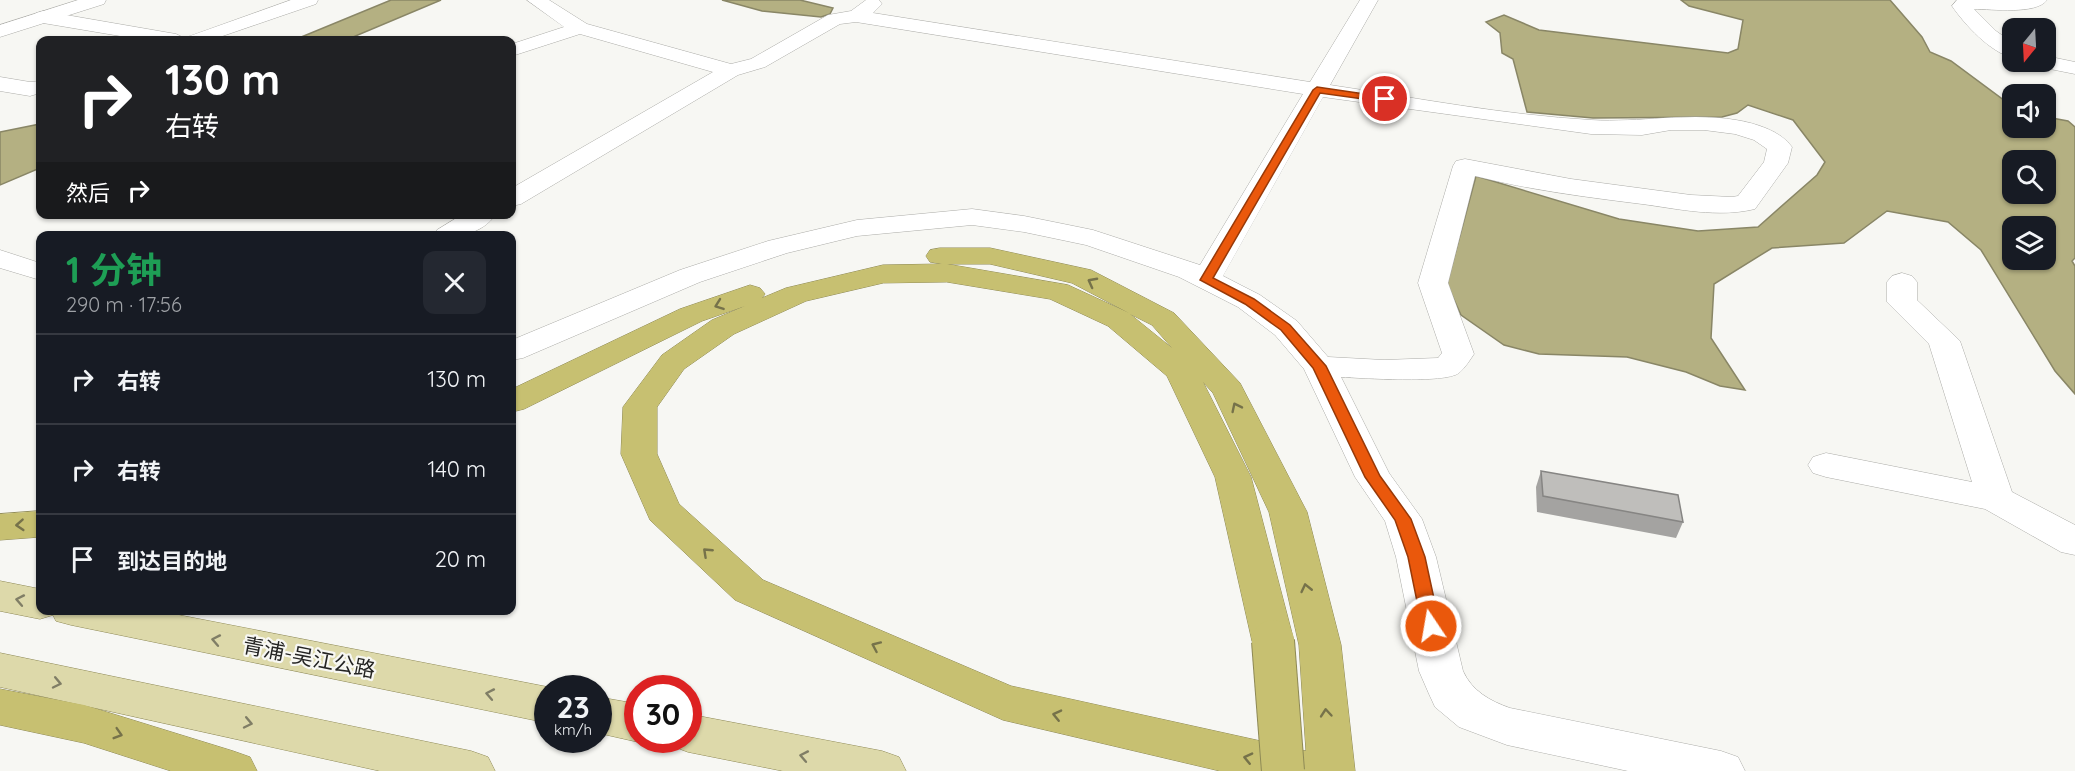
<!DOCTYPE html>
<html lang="zh">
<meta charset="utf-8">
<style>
body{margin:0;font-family:Quicksand,"Noto Sans SC",sans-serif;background:#242831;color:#f1f3f6;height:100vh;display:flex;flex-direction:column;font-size:22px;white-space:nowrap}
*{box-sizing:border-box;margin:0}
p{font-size:20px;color:#9ea1a6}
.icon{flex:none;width:33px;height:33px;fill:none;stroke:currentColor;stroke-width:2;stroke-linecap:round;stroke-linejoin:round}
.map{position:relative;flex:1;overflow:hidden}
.side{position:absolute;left:36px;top:231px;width:480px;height:384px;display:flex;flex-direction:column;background:#171b24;border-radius:12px;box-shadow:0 2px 4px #0004}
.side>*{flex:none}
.hud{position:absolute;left:36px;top:36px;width:480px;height:183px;border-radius:12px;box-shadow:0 2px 4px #0004;background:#202124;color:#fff;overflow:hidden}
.needle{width:39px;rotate:198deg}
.controls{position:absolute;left:2002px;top:18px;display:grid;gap:12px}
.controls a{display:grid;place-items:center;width:54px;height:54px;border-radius:12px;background:#171b24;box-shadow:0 2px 4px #0004;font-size:30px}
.speed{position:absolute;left:534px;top:675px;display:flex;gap:12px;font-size:30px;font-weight:700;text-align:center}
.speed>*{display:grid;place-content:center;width:78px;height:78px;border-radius:50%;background:#171b24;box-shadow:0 2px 4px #0004;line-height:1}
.speed small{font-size:15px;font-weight:400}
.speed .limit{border:9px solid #d22;background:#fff;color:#111}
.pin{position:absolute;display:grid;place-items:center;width:51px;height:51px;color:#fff;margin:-26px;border:3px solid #fff;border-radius:50%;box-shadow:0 2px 6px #0007}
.me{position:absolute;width:66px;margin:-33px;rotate:348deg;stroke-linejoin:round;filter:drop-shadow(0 0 4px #0008)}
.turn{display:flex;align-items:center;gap:21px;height:126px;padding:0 30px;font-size:27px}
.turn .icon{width:78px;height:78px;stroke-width:2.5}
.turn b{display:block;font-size:42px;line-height:51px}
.then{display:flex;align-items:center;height:57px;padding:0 30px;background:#0003;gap:12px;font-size:22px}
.round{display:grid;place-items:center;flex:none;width:63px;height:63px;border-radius:12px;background:#242831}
.head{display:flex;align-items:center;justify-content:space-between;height:102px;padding:0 30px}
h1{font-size:36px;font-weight:700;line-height:45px;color:#1e9e55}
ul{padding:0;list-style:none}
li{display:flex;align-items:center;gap:18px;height:90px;padding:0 30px;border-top:2px solid #363941}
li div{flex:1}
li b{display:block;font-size:22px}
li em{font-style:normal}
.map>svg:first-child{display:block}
.water{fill:#b4b082;stroke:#898666;stroke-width:1.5;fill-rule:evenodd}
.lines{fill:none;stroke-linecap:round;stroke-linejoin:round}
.minor-casing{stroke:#acaca8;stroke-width:1}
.tertiary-casing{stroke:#acaca8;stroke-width:1}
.primary-casing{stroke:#8e8956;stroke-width:1}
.motorway-casing{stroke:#8e8956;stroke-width:1}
.minor{fill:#fff;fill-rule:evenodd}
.tertiary{fill:#fff;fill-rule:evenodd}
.primary{fill:#ddd9aa;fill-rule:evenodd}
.motorway{fill:#c7c071;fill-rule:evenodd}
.motorway-bridge-casing{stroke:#8e8956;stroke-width:44;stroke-linecap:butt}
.motorway-bridge{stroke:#c7c071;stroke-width:42}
.wall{fill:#a4a3a1}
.building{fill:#bfbebb;stroke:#868583;stroke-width:1.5}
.oneway{stroke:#76724a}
.oneway2{stroke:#807e66}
.route{fill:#ea580c;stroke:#983908;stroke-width:1.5}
.labels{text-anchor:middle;stroke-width:4.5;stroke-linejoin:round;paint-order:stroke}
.near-street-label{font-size:21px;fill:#242423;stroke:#f7f7f3}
</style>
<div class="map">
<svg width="2075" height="771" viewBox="0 0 2075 771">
<rect width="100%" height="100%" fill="#f7f7f3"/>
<path class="water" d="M391,0H441L346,40H294Z
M722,0H800L833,8L830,14L821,17L762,11Z
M1681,0H1890L1922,37L1930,52L1951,61L2013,107V128H2046V117L2068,121L2075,127V258L2072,261L2075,266V394L2055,371L1981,250L1948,222L1887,211L1844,243L1772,248L1714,284L1711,338L1745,390L1720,386L1686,372L1627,357L1539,354L1504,345L1461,315L1447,284L1476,176L1619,219L1698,231L1758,227L1817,175L1825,162L1793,120L1748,105L1737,113L1722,117L1593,118L1527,112L1513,59L1502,53L1500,33L1486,22L1504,15L1539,30L1728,53L1738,49L1743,20L1689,6ZM2013,160H2046V194H2013ZM2013,226H2046V260H2013Z
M40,124V168L0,185V132Z"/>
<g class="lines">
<defs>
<path id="minor" d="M291,0H318L316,4L211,40H144L43,23L36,21L33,17L36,13L43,11L176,34L184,38Z
M527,0H549L587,24L731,64L751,59L828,15L851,11L866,0H879L882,4L873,13L1310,82L1360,0H1378L1330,85C1417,98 1504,115 1591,120C1640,123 1687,112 1736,120C1755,123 1781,131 1792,147L1788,163L1755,209C1718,218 1679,209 1642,204C1586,197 1530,190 1475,176L1448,283L1474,354C1470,360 1465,368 1459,373C1445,384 1361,378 1341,377L1389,473L1422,519L1436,557L1463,671C1472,691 1490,701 1510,708L1721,751L1738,757L1745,771H1628L1507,745L1459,727L1435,707L1429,694L1419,671L1396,557L1385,521L1355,477L1304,369L1275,335L1238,307L1179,277L1086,245L1024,232L972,225L857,236L787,253L700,282L523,358L512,360V340L680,270L768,241L857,220L972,209L1024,216L1093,230L1200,265L1303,94L856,22L840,24L765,67L738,75L521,204L512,206V188L713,72L580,34L512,56V44L564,27ZM1323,97L1591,134L1642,135L1671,130H1704L1735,134L1754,140L1767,149L1764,162L1738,196L1732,197L1691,195L1571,179L1465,159L1456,161L1453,166L1418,283L1442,353L1438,358L1384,360L1328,357L1297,321L1260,295L1223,276Z
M1957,0H2047C2036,15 1992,9 1974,9L1996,31L2013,43V58C1990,52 1965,25 1952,6Z
M2046,56L2075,62V74L2035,66L2032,62H2046Z
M0,77L30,82L40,81V93L30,96L0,91Z
M463,214H496C481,236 457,236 434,236L437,230Z
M0,250L40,263V280L0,268Z
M1902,273L1912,276L1917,282V300L1960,341L2012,492L2075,525V555L2061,552L1985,509L1826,477L1813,473L1808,465L1813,457L1826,453L1972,482L1929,344L1887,302V282L1892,276Z"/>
<path id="tertiary" d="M78,0H106L104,4L0,37V25Z"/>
<path id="primary" d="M0,581L40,589V610H153L548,687L553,688H548V723L71,625L56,621L53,615L40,619L0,611Z
M0,653L471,751L488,757L495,771H380L0,687Z
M598,697L638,704V740H644L638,742L598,733Z
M688,714L882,751L899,757L906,771H783L688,752L672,746L668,740H688Z"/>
<path id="motorway" d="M940,248H990L1091,270L1174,313L1240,383L1307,512L1341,645L1355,771H1220L1003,720L735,600L650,520L621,454L623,407L662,355L712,320L745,306L702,321L524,409L512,412V389L680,309L750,285L760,288L765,294L762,298L786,288L883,265L942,264L930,262L926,256L930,250ZM947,264H990L1072,283L1129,313L1068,285ZM947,282L1050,299L1108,326L1167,376L1215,477L1252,641L1258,652L1273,657L1288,652L1294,641L1251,477L1203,382L1213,393L1269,512L1299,645L1306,751L1011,686L763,580L679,504L657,454V407L684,369L734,334L806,301L883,283ZM1130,314L1152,325L1172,348Z
M40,511V537L0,540V514Z
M0,689L84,705L233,751L250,757L257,771H171L84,743L0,725Z"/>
</defs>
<use href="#minor" class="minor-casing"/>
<use href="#tertiary" class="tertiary-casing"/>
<use href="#primary" class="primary-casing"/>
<use href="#motorway" class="motorway-casing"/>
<use href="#minor" class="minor"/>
<use href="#tertiary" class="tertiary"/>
<use href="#primary" class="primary"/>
<use href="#motorway" class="motorway"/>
<defs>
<path id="motorway-bridge" d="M1273,641L1283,771"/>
</defs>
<use href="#motorway-bridge" class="motorway-bridge-casing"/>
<use href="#motorway-bridge" class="motorway-bridge"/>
</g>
<path class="wall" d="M1541,471L1683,522L1676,538L1537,512L1536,487Z"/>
<path class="building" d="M1541,471L1678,495L1683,522L1543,496Z"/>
<defs><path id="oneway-chevron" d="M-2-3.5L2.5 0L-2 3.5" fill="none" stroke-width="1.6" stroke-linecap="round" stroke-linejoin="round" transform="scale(1.5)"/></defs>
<g class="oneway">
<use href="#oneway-chevron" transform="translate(1092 282) rotate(-152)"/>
<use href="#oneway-chevron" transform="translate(719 305) rotate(160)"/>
<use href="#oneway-chevron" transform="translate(1236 407) rotate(-116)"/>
<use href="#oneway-chevron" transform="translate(20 525) rotate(176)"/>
<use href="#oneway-chevron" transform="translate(707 552) rotate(-137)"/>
<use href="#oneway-chevron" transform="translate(1306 588) rotate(-103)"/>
<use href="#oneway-chevron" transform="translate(876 646) rotate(-156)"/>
<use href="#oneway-chevron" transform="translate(1326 713) rotate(-95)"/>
<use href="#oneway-chevron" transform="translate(1057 715) rotate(-167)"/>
<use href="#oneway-chevron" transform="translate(118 734) rotate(17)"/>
<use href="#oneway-chevron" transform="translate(1248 758) rotate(-167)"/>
</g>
<g class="oneway2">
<use href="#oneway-chevron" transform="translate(20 600) rotate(-169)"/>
<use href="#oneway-chevron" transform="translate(216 640) rotate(-169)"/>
<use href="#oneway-chevron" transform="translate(57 683) rotate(12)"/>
<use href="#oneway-chevron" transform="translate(490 694) rotate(-169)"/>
<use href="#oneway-chevron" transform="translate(248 723) rotate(12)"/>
<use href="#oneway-chevron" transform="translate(804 756) rotate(-169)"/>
</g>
<path class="route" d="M1317,87L1385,97L1389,99L1385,102L1320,93L1213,278L1254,299L1290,325L1326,366L1380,476L1411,519L1425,557L1440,626L1437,630L1431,632L1425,630L1422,626L1408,557L1395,520L1365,477L1313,368L1281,330L1245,304L1200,280L1313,90Z"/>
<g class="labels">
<g class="near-street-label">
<text transform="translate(309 658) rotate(11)" y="7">青浦-吴江公路</text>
</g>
</g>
</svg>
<div class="controls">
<a><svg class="needle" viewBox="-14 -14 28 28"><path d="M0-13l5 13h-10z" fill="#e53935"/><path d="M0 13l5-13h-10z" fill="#9ea1a6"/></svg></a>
<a><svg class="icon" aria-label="sound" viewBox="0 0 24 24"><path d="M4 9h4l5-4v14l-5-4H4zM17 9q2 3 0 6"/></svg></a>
<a><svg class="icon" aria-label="search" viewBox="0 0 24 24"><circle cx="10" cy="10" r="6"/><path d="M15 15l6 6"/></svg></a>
<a><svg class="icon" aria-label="layers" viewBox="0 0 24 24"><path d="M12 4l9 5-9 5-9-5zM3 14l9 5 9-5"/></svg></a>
</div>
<div class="speed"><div>23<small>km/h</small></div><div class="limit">30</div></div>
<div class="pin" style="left:1385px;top:99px;background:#d93025"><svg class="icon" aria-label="arrive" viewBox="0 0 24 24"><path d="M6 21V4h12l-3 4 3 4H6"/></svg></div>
<svg class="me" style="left:1431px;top:626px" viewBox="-20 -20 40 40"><circle r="17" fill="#ea580c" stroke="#fff" stroke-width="3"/><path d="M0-11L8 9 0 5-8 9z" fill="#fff"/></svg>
<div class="hud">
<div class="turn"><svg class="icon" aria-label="right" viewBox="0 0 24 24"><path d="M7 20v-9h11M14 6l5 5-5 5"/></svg><div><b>130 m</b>右转</div></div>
<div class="then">然后<svg class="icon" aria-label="right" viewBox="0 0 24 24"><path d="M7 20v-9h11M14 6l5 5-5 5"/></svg></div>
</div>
<section class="side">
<div class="head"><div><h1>1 分钟</h1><p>290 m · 17:56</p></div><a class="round"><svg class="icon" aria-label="close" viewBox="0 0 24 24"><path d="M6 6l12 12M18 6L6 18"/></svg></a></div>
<ul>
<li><svg class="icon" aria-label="right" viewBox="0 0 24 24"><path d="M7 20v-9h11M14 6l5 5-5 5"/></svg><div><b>右转</b></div><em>130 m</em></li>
<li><svg class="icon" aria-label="right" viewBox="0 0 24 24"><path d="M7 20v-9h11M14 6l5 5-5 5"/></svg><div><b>右转</b></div><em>140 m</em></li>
<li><svg class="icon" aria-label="arrive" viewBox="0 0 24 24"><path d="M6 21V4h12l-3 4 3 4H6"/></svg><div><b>到达目的地</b></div><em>20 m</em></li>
</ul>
</section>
</div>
